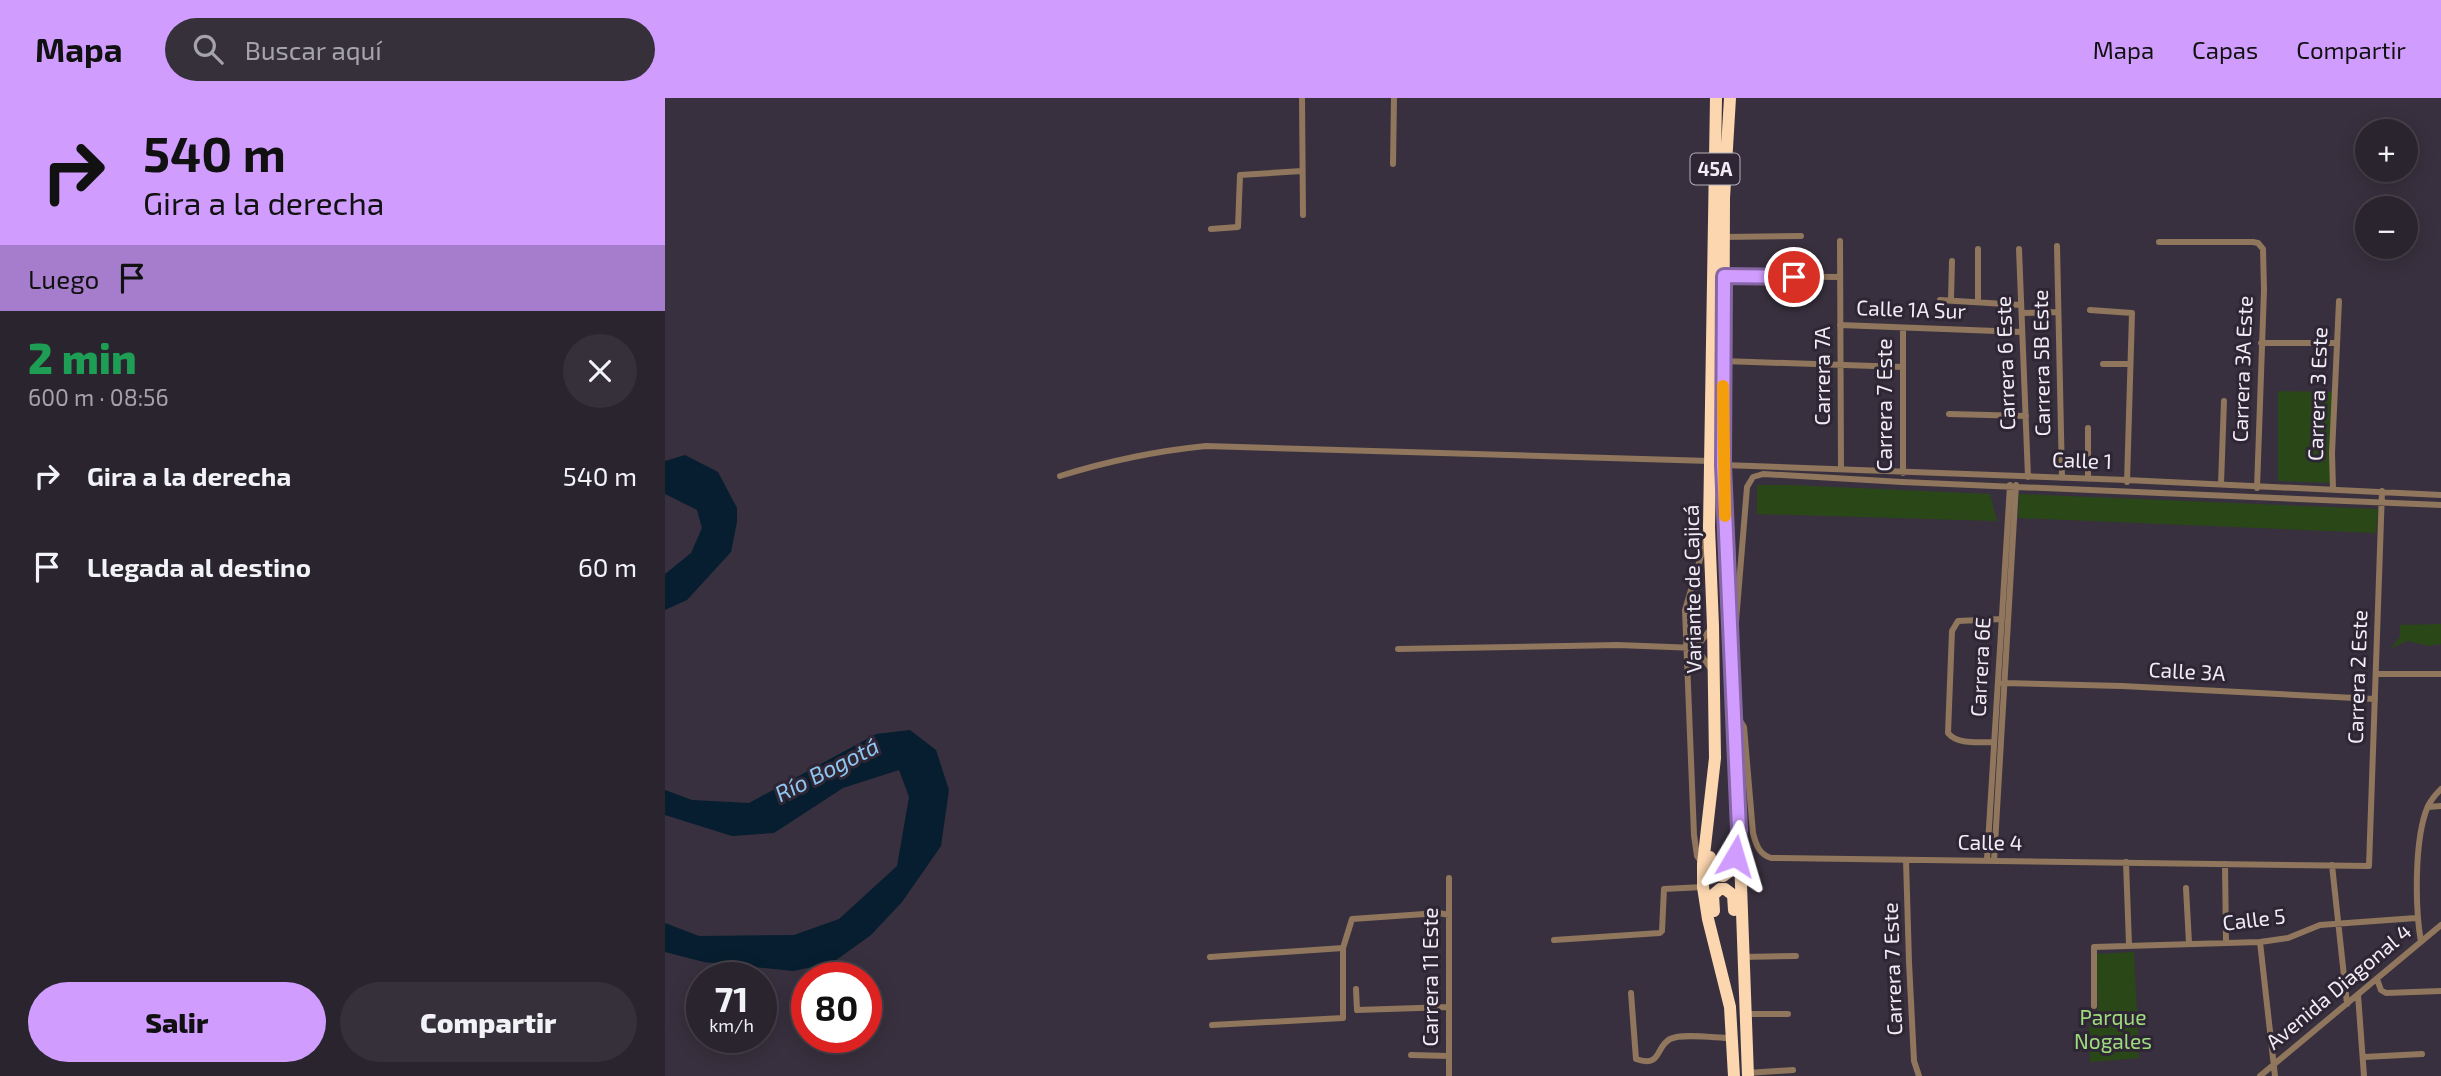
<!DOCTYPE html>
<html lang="es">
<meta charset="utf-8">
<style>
body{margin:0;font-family:"Exo 2",sans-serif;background:#36303a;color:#f1f3f6;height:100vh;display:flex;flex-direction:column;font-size:26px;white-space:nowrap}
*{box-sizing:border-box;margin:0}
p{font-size:23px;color:#a5a4aa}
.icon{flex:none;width:38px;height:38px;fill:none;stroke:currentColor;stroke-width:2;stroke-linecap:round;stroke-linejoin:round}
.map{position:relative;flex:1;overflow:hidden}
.drawer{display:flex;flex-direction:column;background:#2a242e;width:665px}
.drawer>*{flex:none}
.hud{background:#d09dff;color:#111;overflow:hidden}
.tools{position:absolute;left:1690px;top:21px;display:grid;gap:14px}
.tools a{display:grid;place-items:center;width:63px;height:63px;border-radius:50%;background:#2a242e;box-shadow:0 4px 18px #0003,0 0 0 2px #46414a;font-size:35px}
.speed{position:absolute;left:21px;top:864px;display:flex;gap:14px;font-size:35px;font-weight:700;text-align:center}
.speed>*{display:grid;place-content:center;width:91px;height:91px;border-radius:50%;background:#2a242e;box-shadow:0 4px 18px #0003,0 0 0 2px #46414a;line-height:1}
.speed small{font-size:18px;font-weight:400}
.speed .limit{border:10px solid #d22;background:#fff;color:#111}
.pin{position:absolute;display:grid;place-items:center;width:60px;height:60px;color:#fff;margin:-30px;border:4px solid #fff;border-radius:50%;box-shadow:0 2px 7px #0007}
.me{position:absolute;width:77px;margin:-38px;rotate:7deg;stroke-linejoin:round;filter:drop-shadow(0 0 5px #0008)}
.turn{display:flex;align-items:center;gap:24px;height:147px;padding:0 28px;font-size:32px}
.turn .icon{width:91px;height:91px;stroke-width:2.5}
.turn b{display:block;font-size:49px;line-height:60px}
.then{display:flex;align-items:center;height:66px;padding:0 28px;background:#0003;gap:14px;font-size:26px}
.round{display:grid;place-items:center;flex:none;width:74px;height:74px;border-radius:37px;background:#36303a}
.headline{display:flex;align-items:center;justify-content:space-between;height:119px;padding:0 28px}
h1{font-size:42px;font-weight:800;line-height:52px;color:#1e9e55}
.button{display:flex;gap:14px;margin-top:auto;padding:14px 28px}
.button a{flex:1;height:80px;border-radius:42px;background:#d09dff;color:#111;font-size:28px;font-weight:800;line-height:80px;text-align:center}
.button a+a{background:#36303a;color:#f1f3f6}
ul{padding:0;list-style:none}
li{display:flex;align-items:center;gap:21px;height:91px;padding:0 28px}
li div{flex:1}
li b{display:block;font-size:26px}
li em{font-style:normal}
header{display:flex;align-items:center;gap:42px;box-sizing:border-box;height:98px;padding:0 35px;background:#d09dff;color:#111}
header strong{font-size:33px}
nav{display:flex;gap:38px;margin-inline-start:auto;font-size:24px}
.search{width:490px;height:63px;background:#36303a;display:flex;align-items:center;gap:18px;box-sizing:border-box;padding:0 24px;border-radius:38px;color:#a5a4aa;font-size:26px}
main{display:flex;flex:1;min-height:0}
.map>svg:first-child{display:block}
.green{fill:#2a4817}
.water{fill:#061e2f}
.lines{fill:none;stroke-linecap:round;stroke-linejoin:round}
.street{stroke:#8f765c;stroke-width:6}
.highway{stroke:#fbd6af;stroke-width:12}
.route-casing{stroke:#8766a6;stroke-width:18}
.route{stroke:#d09dff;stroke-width:12}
.slow{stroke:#f59e0b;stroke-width:12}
.labels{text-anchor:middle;stroke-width:6;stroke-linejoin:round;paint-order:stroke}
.shield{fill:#2e2634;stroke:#b6b1bb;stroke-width:2}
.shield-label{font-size:19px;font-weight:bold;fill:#f1ecf5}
.street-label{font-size:21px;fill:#f1ecf5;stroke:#2e2634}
.park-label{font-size:21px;fill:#9fdc7d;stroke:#2e2634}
.water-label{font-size:23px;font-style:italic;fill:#8fc6f1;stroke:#2e2634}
</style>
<header>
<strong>Mapa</strong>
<div class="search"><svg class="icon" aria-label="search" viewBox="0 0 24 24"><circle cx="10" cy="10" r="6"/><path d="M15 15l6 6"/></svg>Buscar aquí</div>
<nav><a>Mapa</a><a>Capas</a><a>Compartir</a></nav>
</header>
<main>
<section class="drawer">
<div class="hud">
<div class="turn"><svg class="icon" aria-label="right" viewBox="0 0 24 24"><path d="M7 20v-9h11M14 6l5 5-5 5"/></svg><div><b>540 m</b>Gira a la derecha</div></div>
<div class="then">Luego<svg class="icon" aria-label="arrive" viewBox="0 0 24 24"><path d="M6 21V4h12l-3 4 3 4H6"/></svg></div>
</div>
<div class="headline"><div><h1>2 min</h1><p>600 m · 08:56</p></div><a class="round"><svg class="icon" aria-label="close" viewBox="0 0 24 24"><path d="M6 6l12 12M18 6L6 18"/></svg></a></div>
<ul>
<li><svg class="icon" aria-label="right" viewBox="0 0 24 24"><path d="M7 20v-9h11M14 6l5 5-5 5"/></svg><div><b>Gira a la derecha</b></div><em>540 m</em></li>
<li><svg class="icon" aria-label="arrive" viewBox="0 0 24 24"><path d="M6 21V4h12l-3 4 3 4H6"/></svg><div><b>Llegada al destino</b></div><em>60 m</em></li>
</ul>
<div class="button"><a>Salir</a><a>Compartir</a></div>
</section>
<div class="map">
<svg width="1776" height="978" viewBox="0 0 1776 978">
<rect width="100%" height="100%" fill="#38303e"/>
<path class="green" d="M1613,293L1668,294L1665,385L1613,383Z
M1092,387H1127L1325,396L1332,423L1092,416Z
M1354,396L1713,411L1711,435L1353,420Z
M1776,526V546L1764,548L1742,543L1725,551L1735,539V527Z
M1469,854L1474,960L1425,964L1424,923L1433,913L1431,856Z"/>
<path class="water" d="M20,357L53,374L72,410V424L66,454L22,502L0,512V476L26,455L37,430L32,412L0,396V363Z
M245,632L271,652L284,692L276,748L237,804L206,837L167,865L128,873L39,864L0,854V825L34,838L129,837L174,821L232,768L244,699L234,672L178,690L109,735L67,738L0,717V692L27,702L84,705L211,636Z"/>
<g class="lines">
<path class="street" d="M637,0L638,117
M728,66L729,0
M546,131L573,129L575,77L637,73
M1059,139L1136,138
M1175,143L1176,371
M1494,144H1588L1593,145L1598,151L1599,192L1592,390
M1392,148L1397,380
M1313,151V204
M1354,151L1363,379
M1059,178L1175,179
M1286,201L1287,163
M1275,202L1356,207
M1425,212L1467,215L1462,384
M1357,215L1393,214
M1175,227L1357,234
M1596,245H1671
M1058,263L1238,269
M1438,266H1465
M1284,316L1361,318
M1423,330V381
M1058,367L1462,382L1776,397
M1238,375V230
M395,378C443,363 491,353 541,348L1045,363
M1556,386L1559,303
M1668,391L1667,355L1674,203
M1070,536L1082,389L1088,379L1098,376L1237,384L1776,407
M1031,550L1046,571
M1031,550L1047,529
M733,551L953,547L1031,550
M1711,576H1776
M1338,585L1457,588L1710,601
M1071,616L1079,629L1088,735C1091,747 1094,756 1106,760L1704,768L1717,393
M1329,644C1315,644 1292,647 1283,635L1287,533L1293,523L1337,521
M1763,709L1776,708
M1241,762L1244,864L1249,963L1254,978
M1322,762L1345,387
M1329,763L1351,387
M1461,764L1464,847
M1037,765L1032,758L1029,737L1020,512L1041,441
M1560,766L1561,844
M1667,767L1682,906
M784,780V978
M1521,790L1524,845
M889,842L995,835L997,833L999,791L1038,789
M1595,844L1610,978
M1756,844C1750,810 1749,740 1763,708C1766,702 1771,696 1776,691
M545,859L678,850
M1077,859L1131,858
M1712,881L1716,892L1721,895L1776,893
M691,891L692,912L784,909
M966,895L971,961C997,970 990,949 1005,941C1017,935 1051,940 1066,940
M1693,897L1699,978
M1429,908V849L1595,844L1623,840L1655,827L1751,820
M1081,916H1123
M547,927L678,920V850L687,821L774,815L784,817
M746,957L784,958
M1699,959L1757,956
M1082,975L1128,972
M1595,978L1776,827"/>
<path class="highway" d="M1051,0L1044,429L1048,528L1050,660L1038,766V789L1043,821L1065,909L1069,978
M1065,0L1059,100L1058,367L1074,732L1083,978
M1045,759C1045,769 1045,777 1058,778L1065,773L1070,758
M1049,813L1048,797L1055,791H1060L1068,797L1069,812"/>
</g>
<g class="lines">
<defs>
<path id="route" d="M1070,758L1074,732L1058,367L1059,178L1129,179"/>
</defs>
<use href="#route" class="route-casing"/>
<use href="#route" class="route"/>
<path class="slow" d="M1058,288L1060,418"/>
</g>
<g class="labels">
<rect class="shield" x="1025.5" y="55.5" width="49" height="31" rx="5"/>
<g class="shield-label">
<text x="1050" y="78">45A</text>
</g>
<g class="street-label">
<text transform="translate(1246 212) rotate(2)" y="7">Calle 1A Sur</text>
<text transform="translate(1341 265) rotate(-92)" y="7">Carrera 6 Este</text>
<text transform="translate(1377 265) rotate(-91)" y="7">Carrera 5B Este</text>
<text transform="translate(1578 271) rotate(-88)" y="7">Carrera 3A Este</text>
<text transform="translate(1158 278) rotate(-90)" y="7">Carrera 7A</text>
<text transform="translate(1653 296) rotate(-88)" y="7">Carrera 3 Este</text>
<text transform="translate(1220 307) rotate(-90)" y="7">Carrera 7 Este</text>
<text transform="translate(1417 363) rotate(2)" y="7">Calle 1</text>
<text transform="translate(1028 491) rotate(-91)" y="7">Variante de Cajicá</text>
<text transform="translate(1316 569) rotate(-87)" y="7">Carrera 6E</text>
<text transform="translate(1522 574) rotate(3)" y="7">Calle 3A</text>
<text transform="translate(1693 579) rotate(-88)" y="7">Carrera 2 Este</text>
<text transform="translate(1325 745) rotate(1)" y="7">Calle 4</text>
<text transform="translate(1589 822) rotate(-7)" y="7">Calle 5</text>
<text transform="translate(1228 871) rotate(-92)" y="7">Carrera 7 Este</text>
<text transform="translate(766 879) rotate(-90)" y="7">Carrera 11 Este</text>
<text transform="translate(1674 889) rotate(-40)" y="7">Avenida Diagonal 4</text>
</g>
<g class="park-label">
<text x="1448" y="927">Parque<tspan x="1448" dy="24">Nogales</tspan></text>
</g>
<g class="water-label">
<text transform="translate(162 672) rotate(-27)" y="8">Río Bogotá</text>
</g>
</g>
</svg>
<div class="tools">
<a>+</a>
<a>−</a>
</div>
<div class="speed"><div>71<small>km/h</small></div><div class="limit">80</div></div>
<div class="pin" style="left:1129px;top:179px;background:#d93025"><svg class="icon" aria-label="arrive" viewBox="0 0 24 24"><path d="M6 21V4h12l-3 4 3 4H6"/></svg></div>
<svg class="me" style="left:1070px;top:758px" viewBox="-20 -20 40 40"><path d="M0-17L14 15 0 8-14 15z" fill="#d09dff" stroke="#fff" stroke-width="4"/></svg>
</div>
</main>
